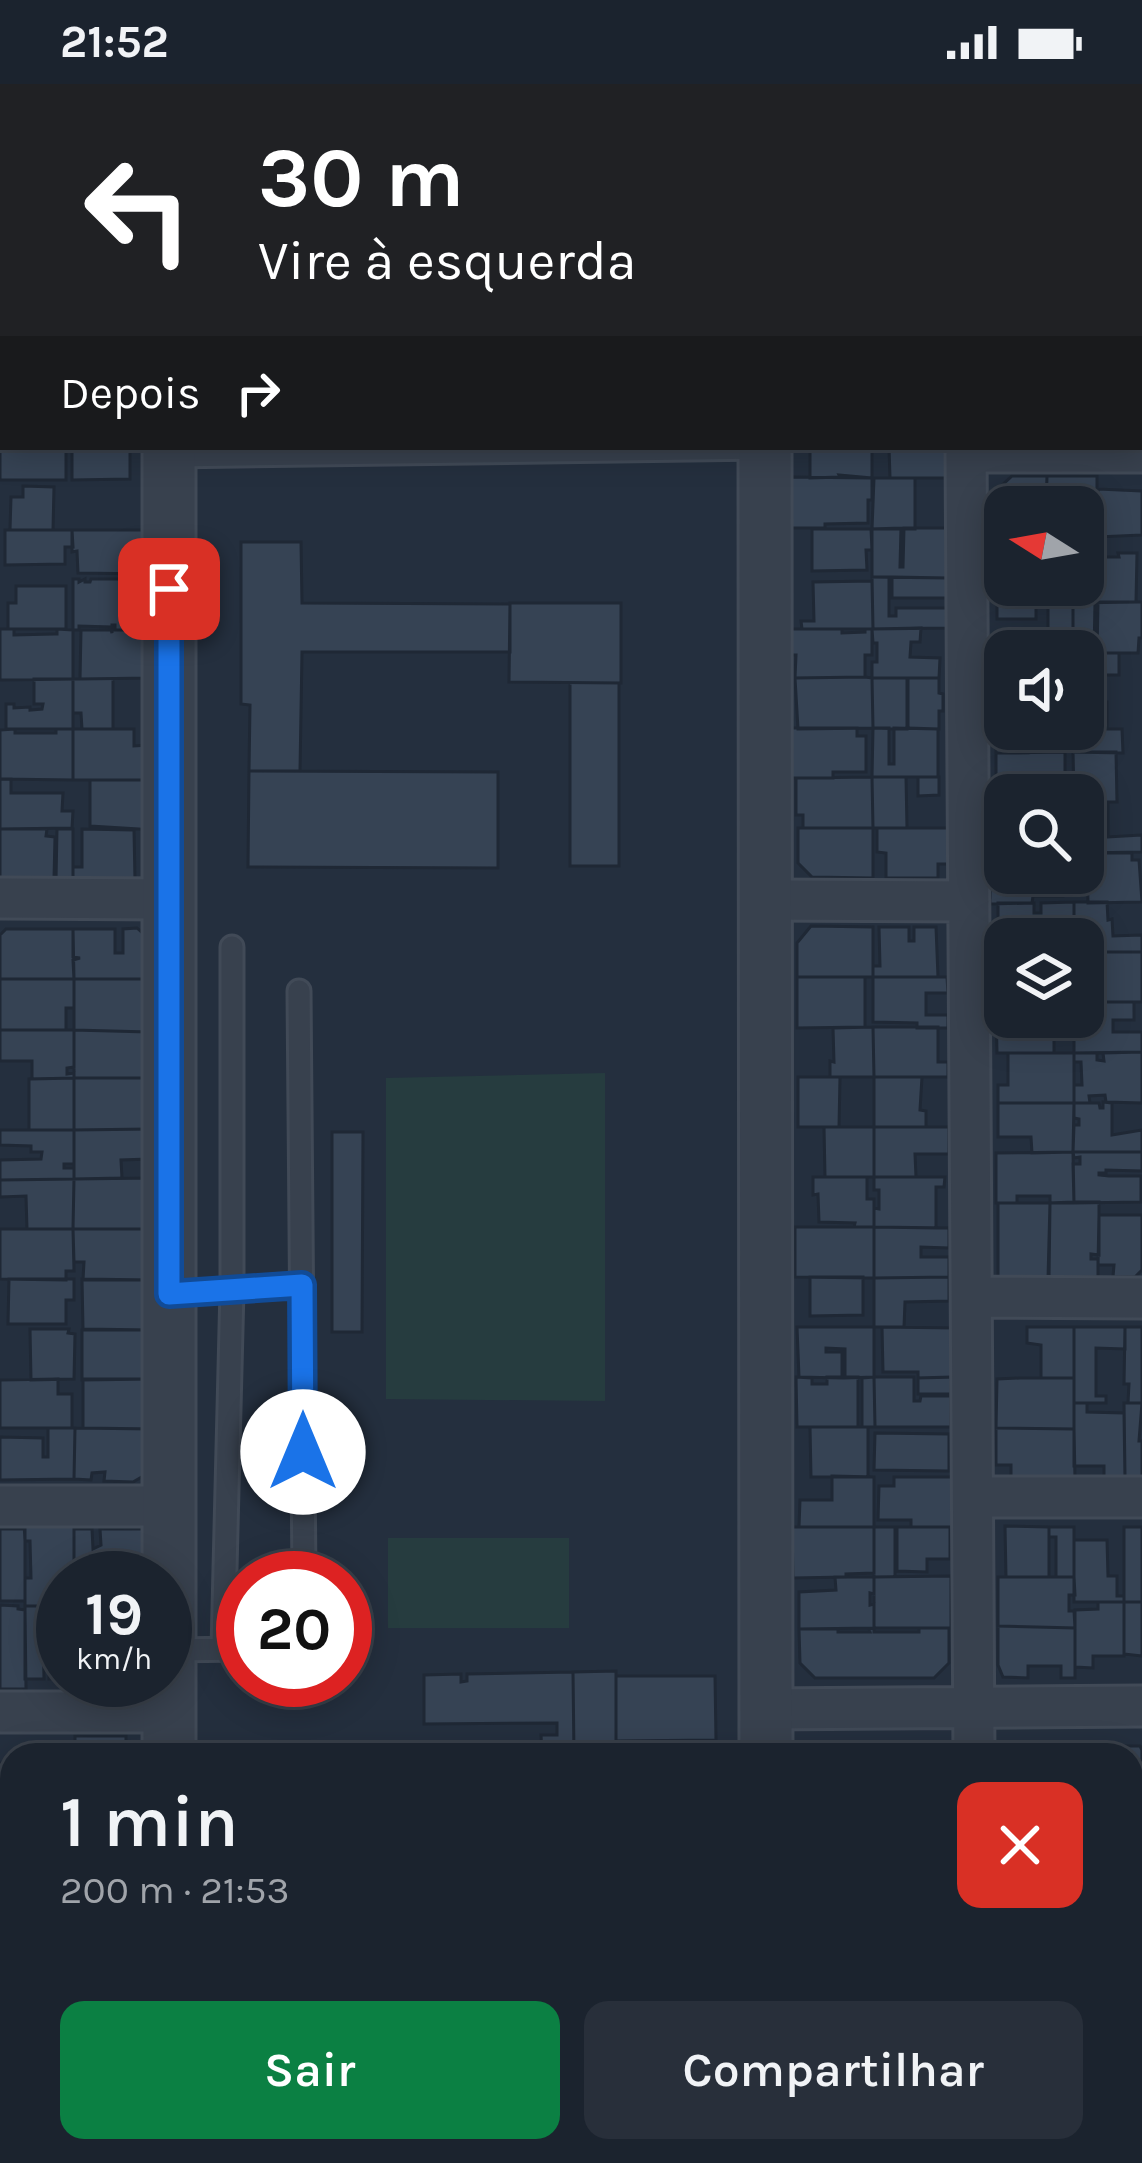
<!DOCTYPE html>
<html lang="pt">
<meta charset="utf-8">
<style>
body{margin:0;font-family:Karla,sans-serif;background:#282f3a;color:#f1f3f6;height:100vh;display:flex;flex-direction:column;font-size:45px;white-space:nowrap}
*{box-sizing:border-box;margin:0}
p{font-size:39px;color:#a0a4aa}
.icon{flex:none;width:66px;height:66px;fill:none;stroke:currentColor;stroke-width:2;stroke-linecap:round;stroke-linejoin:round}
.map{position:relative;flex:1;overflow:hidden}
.sheet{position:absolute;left:0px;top:1659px;width:1143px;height:420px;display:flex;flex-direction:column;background:#1b232e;border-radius:36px 36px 0 0;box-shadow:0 6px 30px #0003,0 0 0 3px #39404a}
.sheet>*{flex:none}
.banner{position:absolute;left:0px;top:0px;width:1143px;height:366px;box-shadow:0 6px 30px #0003,0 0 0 3px #39404a;background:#202124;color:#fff;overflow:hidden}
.needle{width:78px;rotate:281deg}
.buttons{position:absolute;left:984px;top:402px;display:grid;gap:24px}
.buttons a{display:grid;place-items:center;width:120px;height:120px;border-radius:24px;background:#1b232e;box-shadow:0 6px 30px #0003,0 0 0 3px #39404a;font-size:60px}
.speed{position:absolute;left:36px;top:1467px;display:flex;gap:24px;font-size:60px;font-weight:700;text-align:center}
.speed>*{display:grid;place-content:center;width:156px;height:156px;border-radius:50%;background:#1b232e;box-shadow:0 6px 30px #0003,0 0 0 3px #39404a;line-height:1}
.speed small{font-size:30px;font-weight:400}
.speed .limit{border:18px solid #d22;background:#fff;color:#111}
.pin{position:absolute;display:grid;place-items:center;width:102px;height:102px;color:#fff;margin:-51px;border-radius:24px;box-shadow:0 6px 18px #0006}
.me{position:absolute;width:132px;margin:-66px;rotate:0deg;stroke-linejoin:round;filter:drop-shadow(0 0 9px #0008)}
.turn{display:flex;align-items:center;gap:42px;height:252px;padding:0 60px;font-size:54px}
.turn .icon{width:156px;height:156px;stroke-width:2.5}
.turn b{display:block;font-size:84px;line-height:102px}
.then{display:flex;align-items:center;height:114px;padding:0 60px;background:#0003;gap:24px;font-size:45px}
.round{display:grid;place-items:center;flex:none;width:126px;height:126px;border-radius:24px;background:#282f3a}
.overview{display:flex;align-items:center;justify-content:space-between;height:204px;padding:0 60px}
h1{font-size:72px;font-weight:600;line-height:90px}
.action{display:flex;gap:24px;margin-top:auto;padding:24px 60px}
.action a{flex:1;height:138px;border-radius:24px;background:#0b8043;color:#fff;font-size:48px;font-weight:600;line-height:138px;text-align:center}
.action a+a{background:#282f3a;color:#f1f3f6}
.status{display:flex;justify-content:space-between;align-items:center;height:84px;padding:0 60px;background:#1b232e;direction:ltr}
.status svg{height:33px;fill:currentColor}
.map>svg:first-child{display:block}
.green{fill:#263c3f}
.building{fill:#364354;stroke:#1f2835;stroke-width:3}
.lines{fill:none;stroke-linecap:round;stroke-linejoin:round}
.service-casing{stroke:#414a57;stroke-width:27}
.minor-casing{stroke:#414a57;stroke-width:45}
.tertiary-casing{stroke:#414a57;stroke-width:57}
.service{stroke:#38414e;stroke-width:21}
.minor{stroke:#38414e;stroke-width:39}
.tertiary{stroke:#38414e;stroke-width:51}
.route-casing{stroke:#114b97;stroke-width:30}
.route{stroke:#1a73e8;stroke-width:21}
</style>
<div class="status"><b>21:52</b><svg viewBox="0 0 49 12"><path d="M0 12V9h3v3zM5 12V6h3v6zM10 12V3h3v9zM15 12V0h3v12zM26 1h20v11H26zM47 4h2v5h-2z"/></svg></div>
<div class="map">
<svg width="1142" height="2079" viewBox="0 0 1142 2079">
<rect width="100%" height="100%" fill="#242f3e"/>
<path class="green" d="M605,989V1317L386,1315V994Z
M388,1454H569V1544H388Z"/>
<path class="building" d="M0,346H3V363H66V396H0Z
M72,363H130V395L72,396Z
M810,363H872V394L839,391L840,393L810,394Z
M889,363H948V394H890Z
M1012,392H1047L1046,423H1005V449H997V409L1001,406L998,405Z
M1047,392H1097V431H1091V454H1084V461H1083V423H1046Z
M789,393L872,394V416H868V439L825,440V444H789Z
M874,394H915V445H872Z
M23,402L54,403L53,446H10L11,413H23Z
M1098,405L1142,407V451L1097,453Z
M901,444L900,483H903L904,444H947V494L872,493V445Z
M812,445H871L872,466H866L867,486L812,487Z
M5,446H72L73,463H65V480L5,481Z
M72,446H151V490L78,489L77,467L72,468Z
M241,458H301L302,519L510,520V568H302L300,687H249L250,621L241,620Z
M1083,468L1099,469L1098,473H1119L1118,469H1137L1136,518L1073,519V501H1083Z
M872,493H889V532H896V524H947V544L873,545Z
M892,493L947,494V514H892Z
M73,495H79V498L85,495V498H90L91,495H148V546H115V541H112V543L79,542V546H73Z
M872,497L873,545H802L801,537H814L813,498Z
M1012,501H1046V518H1012Z
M1050,501H1073V519H1050Z
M16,502H66V545H8V519H16Z
M997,518L1036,519V535H997Z
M1098,518H1142V554H1139L1138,569H1097Z
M510,519H621V599L509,598Z
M1048,519H1073V567L998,569L997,553L1048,552Z
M1073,519H1095L1094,569L1073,567Z
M921,544L920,558H911L910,573L940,574L939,594H872V578H877V559H873L872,545Z
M0,545H14V551L54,550H57V545L73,546V595L0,596Z
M791,545H842V549L865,548V545H872V571H865V593L795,594L796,571H790Z
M81,546H111L112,549V546H151L150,594L80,595Z
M989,569H1005V618H996V587H989Z
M1083,569H1119V591H1098V618H1083Z
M865,593L872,594L873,644L798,645L795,594Z
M872,594H907V645L873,644Z
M908,594H939V609L943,610V627H939V645L908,644Z
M34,595H73V645H6V620H14V624L30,623V626L42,625L43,620H34Z
M73,595H113V645H82L81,629H73Z
M570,599H619V782H570Z
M996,618H1005V645H1073V651H1028V669H996Z
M1083,618H1107V645H1122L1123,669L1073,668V645H1083Z
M791,644H857V652H866V688H833V694H791Z
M873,644H889V680H894V644L938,645V693H872Z
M15,645V649H56V645H73V696L0,695V646Z
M73,645H134V662L150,661L148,696H73Z
M1065,668V706H1073L1074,711H1005V719H996V669Z
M1073,668H1116L1117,718H1083V711H1074Z
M249,687L498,688V784L248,783Z
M872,693L873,744H803V731H796V694Z
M872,693H906L907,744H873Z
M918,693H939V711L918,712Z
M0,695H11V709H63L62,727H73L72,744L0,745Z
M90,696H155V746L90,742Z
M1083,718H1108V753L1142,751V768L1083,769Z
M798,744H873V794L812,793L798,779Z
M877,744H949L950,780H938V794H886V769L877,768Z
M0,745H47L46,752L55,753L54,795H0Z
M57,745H73V795H56Z
M82,745L134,746L135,796L73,795V783H82Z
M991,769H1005V789H1073V805L1063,806V812H1033L1032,819L990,820Z
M1087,769H1132V776H1139L1142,818L1088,819Z
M1074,818V855H1005V870H998V819H1034V829H1041V819Z
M1074,818H1107L1108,836L1112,835L1113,852L1142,851V868H1083V855H1074Z
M811,842L873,843V893H797V859Z
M879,843H909V857H914V843H936L938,893H873V882H880Z
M137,844L148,854V895H74L73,876L80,874L73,873V845H115V869H123V845Z
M6,845H73L74,895H0V851Z
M1083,868H1142V918H1083Z
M797,893H865V943L797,944Z
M873,893H947L948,909H926V931H948V944H917V939L873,938Z
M0,895H74V924H66V946H0Z
M74,895H148V948L74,946Z
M1083,918H1134V936H1113V948H1142V968L1074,969V933H1083Z
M996,919H1005V933H1036V954L1054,953V969H997L996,923L1003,921H996Z
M873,943H938V978H948V993H874Z
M833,944L873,943L874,993H830V977L834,978Z
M0,946H74V983L67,984V990L74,989V994L32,995V977H0Z
M74,946L148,948L147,994H74Z
M1142,968V1019L1106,1018L1105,1011L1089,1012L1090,1019H1074V1001H1082L1081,978H1074V969H1097V976L1104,977L1103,969Z
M1008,969H1074V1019H998V1001H1008Z
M798,993H840L839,1043H798Z
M874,993H922L920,1026L926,1027V1043H874Z
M74,994V1046H29V995Z
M74,994H155L152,1045L74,1046Z
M1103,1018L1112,1019V1051L1142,1046V1068H1073L1074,1041H1079V1035L1074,1034V1019H1099L1100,1024H1103Z
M998,1019H1074L1073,1068L1032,1069L1031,1053H998Z
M824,1043H874V1093H825Z
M874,1043H949V1070H915L916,1093H874Z
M148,1045L149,1075L121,1076L122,1094L74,1095V1046Z
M0,1046H74V1080H64V1084H74V1095L0,1096V1076L41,1075L42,1068H31V1062L0,1061Z
M332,1048H363L362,1248H332Z
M1073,1068L1074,1119H1050V1112H1017V1119H996V1069Z
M1073,1068H1142V1087L1106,1086V1089H1099V1091L1109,1092H1141V1118L1074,1119L1073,1080H1080V1073L1074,1074Z
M813,1093H867V1115H874V1143H854L855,1139L819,1138L818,1110L813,1111Z
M874,1093H945L944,1103H936V1144L874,1143V1124L879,1125V1106H874Z
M152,1094V1145H73L74,1095Z
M74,1095L73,1145H27L26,1112L0,1113V1096Z
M1074,1118H1099V1171L1091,1170V1175H1098V1193L1049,1194L1050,1119Z
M998,1119H1050L1048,1195L998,1196Z
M1099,1131H1142V1186L1135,1193H1113L1114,1181H1098Z
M795,1143H874V1194L795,1193Z
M874,1143L949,1144V1164L921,1163V1173H949V1193L874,1194Z
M0,1145H73L74,1187H66V1196L0,1195Z
M73,1145H150L151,1196H83L84,1178H74Z
M810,1193H863V1231L810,1232Z
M949,1193V1217L905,1218L904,1243H874V1194Z
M9,1195H74V1216H66V1240H8Z
M82,1195L151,1196L152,1246L83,1245Z
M797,1243H874V1293L845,1294V1265L826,1264V1268H842V1294L799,1293Z
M882,1243L955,1244L956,1293L918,1294V1288H883Z
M1027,1243H1074V1294H1041V1261L1027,1259Z
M1074,1243H1125V1265L1096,1264V1312H1106V1319H1074Z
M1125,1243H1142V1319H1128L1129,1300H1124Z
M30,1245H69L68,1249L75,1250L74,1295L31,1296Z
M82,1246H152V1295L82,1296Z
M796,1293L812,1294V1300H827V1293H858V1343H797Z
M874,1293H914V1317H920L921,1312H951V1343H875Z
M874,1293L875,1343H862V1294Z
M951,1293V1310H918V1294Z
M1020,1294H1074V1345L996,1344L997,1295Z
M58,1295V1310H72V1344H0V1296Z
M83,1295H156V1345L83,1344Z
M1074,1319H1087V1328L1124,1329L1125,1395L1104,1396V1382H1074Z
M1124,1319H1142L1139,1357H1142V1393H1125Z
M810,1343H868V1393H811Z
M48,1344H75L74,1395L0,1396V1353L43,1354V1373H48Z
M75,1344L152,1345V1387L133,1398L104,1397L105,1388L92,1389L91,1396L74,1395Z
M996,1344L1074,1345L1075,1395L1011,1396V1381H996Z
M875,1349L949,1350V1387L874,1386Z
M832,1392L874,1393V1443H799L800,1416H832Z
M894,1393H956L954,1443H911V1436H878L879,1402H894Z
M24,1438H74V1494H63V1522H25V1494H31L30,1457H25Z
M1005,1442L1049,1443V1493H1006Z
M792,1443H874V1489L846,1490V1493L793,1494Z
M874,1443H895V1493H874Z
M897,1443H950V1475H927V1488L897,1487Z
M1049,1443H1074V1493H1056V1453H1049Z
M1124,1443H1142V1518H1124Z
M0,1445H25V1517H0Z
M74,1445H92L93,1465L101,1461L100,1445H150V1494H74Z
M1074,1456H1107L1108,1492H1117V1512H1124V1518H1074Z
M951,1492V1544H874V1493Z
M835,1493H874V1510L870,1509V1521L874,1520V1544L799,1545V1508L836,1506Z
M998,1493H1074L1075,1511H1069V1527H1074L1075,1544L998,1542Z
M1098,1518H1124V1572H1093V1584L1075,1583V1526L1098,1525Z
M1124,1518H1142V1572L1124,1570Z
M0,1521L18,1522V1525L25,1526L26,1605H0Z
M25,1522H63V1595H49V1546H43L44,1595H25Z
M998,1542L1075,1544V1594H1061V1582H1028V1594L1003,1593L998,1581Z
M874,1544V1548H919V1544H949V1579L934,1594H815L800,1579L799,1545H838V1548H870L869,1545Z
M616,1587V1671H574L573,1588Z
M573,1588L574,1671H542L541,1651H557V1639L424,1640V1591L461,1590V1598L467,1597V1590Z
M616,1592H715L716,1656L616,1657Z
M75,1652H126V1664H151V1671H75Z
M941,1662L946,1671H875L874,1663Z
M1009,1662H1077V1671H998Z
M1077,1662H1125V1671H1077Z
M1125,1662H1140L1142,1666V1737H1131V1671H1125Z
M0,1679H12V1741H0L3,1700H0Z
M1131,1737H1142V1812H1131Z
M0,1741H12V1816H0Z
M11,1866L12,1915H0V1881Z
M1131,1867L1142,1868V1924H1138V1894H1131Z
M1131,1937H1142V2015H1131Z
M0,2014H12V2066H0Z
M1142,2055V2079H1099V2067H1131Z
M0,2066L76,2067V2079H0Z
M76,2067H153V2079H76Z
M373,2067H471V2079H373Z
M800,2067H871V2079H799Z
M875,2067H951V2079H875Z
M1004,2067H1050V2079H1000Z
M1050,2067H1099H1097V2079H1053V2068Z"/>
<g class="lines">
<defs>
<path id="service" d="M303,0V3
M702,0L704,3
M216,3V0
M621,3V0
M170,372L765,364
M299,907L304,1494
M170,1210L302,1201
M223,1565L232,1205V863
M170,1566L243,1565"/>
<path id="minor" d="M1140,169H1142
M0,171H3
M966,363L974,1671
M966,368H1142
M0,814L169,815
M766,816L969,817
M972,1213L1142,1214
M973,1413H1142
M0,1422H169
M766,1625L1142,1622
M0,1628H169
M1131,1840H1142
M0,1841H12
M1131,2050H1142
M972,2079V2067"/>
<path id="tertiary" d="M765,0V3
M169,3V0
M765,363L766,1671
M169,1671V363
M170,2067V2079
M766,2067V2079"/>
</defs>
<use href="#service" class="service-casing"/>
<use href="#minor" class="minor-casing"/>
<use href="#tertiary" class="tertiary-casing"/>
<use href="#service" class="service"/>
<use href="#minor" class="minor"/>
<use href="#tertiary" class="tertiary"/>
</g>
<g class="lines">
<defs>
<path id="route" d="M169,505V1210L302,1201L303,1368"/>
</defs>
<use href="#route" class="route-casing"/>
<use href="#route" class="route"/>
</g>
</svg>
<div class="buttons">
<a><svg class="needle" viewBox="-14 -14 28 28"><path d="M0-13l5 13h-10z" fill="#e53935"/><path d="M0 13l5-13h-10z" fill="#a0a4aa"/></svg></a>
<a><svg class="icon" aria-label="sound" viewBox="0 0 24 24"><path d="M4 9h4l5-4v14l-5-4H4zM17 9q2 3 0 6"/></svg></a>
<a><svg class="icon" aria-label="search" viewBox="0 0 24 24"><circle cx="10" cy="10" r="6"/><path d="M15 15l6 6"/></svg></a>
<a><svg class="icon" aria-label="layers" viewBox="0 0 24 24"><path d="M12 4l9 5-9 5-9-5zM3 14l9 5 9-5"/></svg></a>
</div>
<div class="speed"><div>19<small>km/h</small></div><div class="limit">20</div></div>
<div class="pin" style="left:169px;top:505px;background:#d93025"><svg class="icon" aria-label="arrive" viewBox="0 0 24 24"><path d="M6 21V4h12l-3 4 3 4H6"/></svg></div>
<svg class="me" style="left:303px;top:1368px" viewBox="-20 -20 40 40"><circle r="19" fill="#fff"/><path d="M0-13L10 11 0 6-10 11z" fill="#1a73e8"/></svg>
<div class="banner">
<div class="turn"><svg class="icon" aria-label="left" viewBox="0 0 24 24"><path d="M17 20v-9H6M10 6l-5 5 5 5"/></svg><div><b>30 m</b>Vire à esquerda</div></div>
<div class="then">Depois<svg class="icon" aria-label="right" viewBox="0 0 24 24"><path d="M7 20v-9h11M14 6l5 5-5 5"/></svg></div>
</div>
<section class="sheet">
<div class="overview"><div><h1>1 min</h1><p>200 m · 21:53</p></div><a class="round" style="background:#d93025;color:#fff"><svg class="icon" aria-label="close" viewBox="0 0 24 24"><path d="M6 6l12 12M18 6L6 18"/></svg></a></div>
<div class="action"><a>Sair</a><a>Compartilhar</a></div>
</section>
</div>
